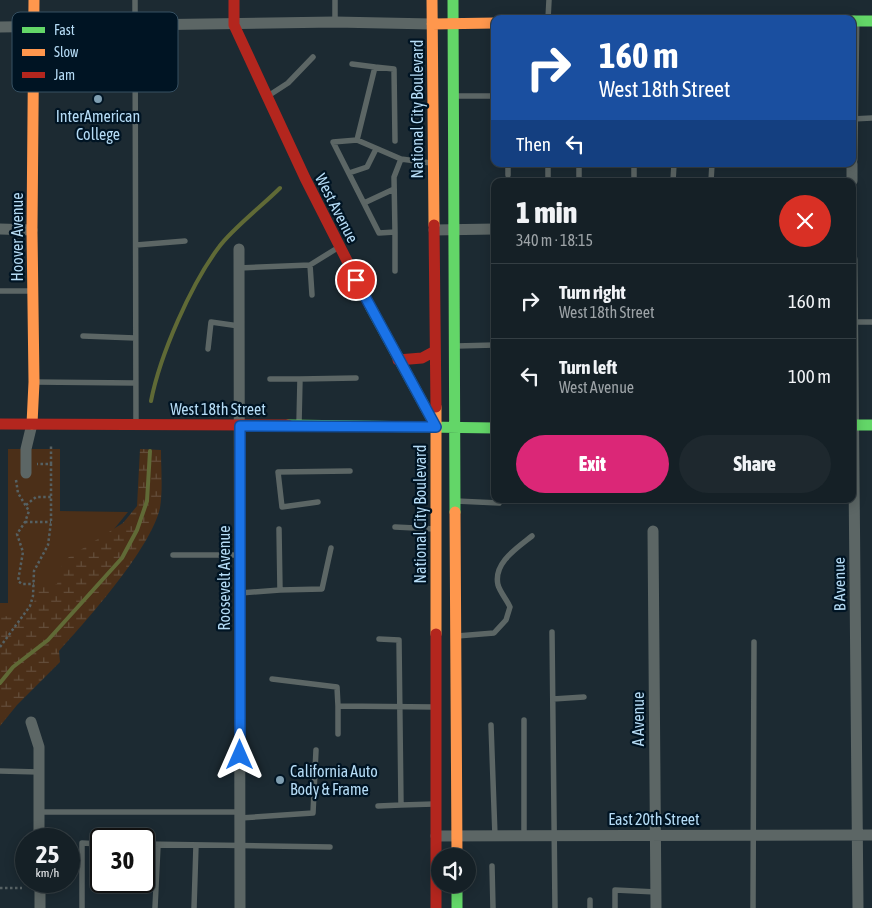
<!DOCTYPE html>
<meta charset="utf-8">
<style>
body{margin:0;font-family:"Asap Condensed",sans-serif;background:#1e282e;color:#f1f3f6;height:100vh;display:flex;flex-direction:column;font-size:19px;white-space:nowrap}
*{box-sizing:border-box;margin:0}
p{font-size:16px;color:#9da3a7}
.icon{flex:none;width:28px;height:28px;fill:none;stroke:currentColor;stroke-width:2;stroke-linecap:round;stroke-linejoin:round}
.map{position:relative;flex:1;overflow:hidden}
.panel{position:absolute;left:491px;top:178px;width:365px;height:325px;display:flex;flex-direction:column;background:#152026;border-radius:10px;box-shadow:0 2px 12px #0003,0 0 0 1px #343e43}
.panel>*{flex:none}
.banner{position:absolute;left:491px;top:15px;width:365px;height:152px;border-radius:10px;box-shadow:0 2px 12px #0003,0 0 0 1px #343e43;background:#1a4fa0;color:#fff;overflow:hidden}
.fabs{position:absolute;left:431px;top:848px;display:grid;gap:10px}
.fabs a{display:grid;place-items:center;width:45px;height:45px;border-radius:50%;background:#152026;box-shadow:0 2px 12px #0003,0 0 0 1px #343e43;font-size:25px}
.speed{position:absolute;left:15px;top:828px;display:flex;gap:10px;font-size:25px;font-weight:700;text-align:center}
.speed>*{display:grid;place-content:center;width:65px;height:65px;border-radius:50%;background:#152026;box-shadow:0 2px 12px #0003,0 0 0 1px #343e43;line-height:1}
.speed small{font-size:12px;font-weight:400}
.speed .limit{border:2px solid #111;border-radius:8px;background:#fff;color:#111}
.pin{position:absolute;display:grid;place-items:center;width:42px;height:42px;color:#fff;margin:-21px;border:2px solid #fff;border-radius:50%;box-shadow:0 1px 5px #0007}
.me{position:absolute;width:55px;margin:-28px;rotate:0deg;stroke-linejoin:round;filter:drop-shadow(0 0 4px #0008)}
.turn{display:flex;align-items:center;gap:18px;height:105px;padding:0 25px;font-size:22px}
.turn .icon{width:65px;height:65px;stroke-width:2.5}
.turn b{display:block;font-size:35px;line-height:42px}
.then{display:flex;align-items:center;height:48px;padding:0 25px;background:#0003;gap:10px;font-size:19px}
.round{display:grid;place-items:center;flex:none;width:52px;height:52px;border-radius:26px;background:#1e282e}
.headline{display:flex;align-items:center;justify-content:space-between;height:85px;padding:0 25px}
h1{font-size:30px;font-weight:800;line-height:38px}
.primary-button{display:flex;gap:10px;margin-top:auto;padding:10px 25px}
.primary-button a{flex:1;height:58px;border-radius:30px;background:#db2777;color:#fff;font-size:20px;font-weight:800;line-height:58px;text-align:center}
.primary-button a+a{background:#1e282e;color:#f1f3f6}
ul{padding:0;list-style:none}
li{display:flex;align-items:center;gap:15px;height:75px;padding:0 25px;border-top:1px solid #343e43}
li div{flex:1}
li b{display:block;font-size:19px}
li em{font-style:normal}
.map>svg:first-child{display:block}
.green{fill:#4b2f18}
.wetland{fill:url(#wetland-marsh)}
.lines{fill:none;stroke-linecap:round;stroke-linejoin:round}
.stream{stroke:#606a36;stroke-width:4}
.path{stroke:#566163;stroke-width:2.5;stroke-dasharray:2.5 2.5;stroke-linecap:butt}
.lane{stroke:#5c6665;stroke-width:5.5}
.street{stroke:#5c6665;stroke-width:11}
.fast{stroke:#63d668;stroke-width:11}
.slow{stroke:#ff974d;stroke-width:11}
.jam{stroke:#b3261e;stroke-width:11}
.route-casing{stroke:#114b97;stroke-width:12}
.route{stroke:#1a73e8;stroke-width:9}
.poi-dot{fill:#7f9eb1;stroke:#001423;stroke-width:2}
.labels{text-anchor:middle;stroke-width:4.5;stroke-linejoin:round;paint-order:stroke}
.street-label{font-size:16px;fill:#b5dcf6;stroke:#001423}
.poi-label{font-size:16px;fill:#b5dcf6;stroke:#001423}
.key{fill:#001423;stroke:#365062;stroke-width:1}
.key-label{font-size:14px;fill:#b5dcf6}
</style>
<div class="map">
<svg width="872" height="908" viewBox="0 0 872 908">
<defs>
<pattern id="wetland-marsh" width="20" height="14" patternUnits="userSpaceOnUse" patternTransform="scale(1.25)"><rect width="20" height="14" fill="#4b2f18"/><path d="M1 5h8M5 5V1M11 12h8M15 12V8" fill="none" stroke="#634d3a"/></pattern>
</defs>
<rect width="100%" height="100%" fill="#1c2a32"/>
<path class="green" d="M8,449H60V511L128,512L0,668V603H8Z"/>
<path class="wetland" d="M140,449L161,450C161,469 163,489 160,508C151,548 88,619 59,651L60,662L17,705L0,726V616L19,617L24,621L34,603L37,586L50,587L57,584L63,561L123,523L137,506Z"/>
<g class="lines">
<path class="stream" d="M151,401C160,355 191,284 219,247C232,229 263,205 280,188
M0,683L13,667L48,640L122,558L137,530L147,501L150,451"/>
<path class="path" d="M51,464V446
M16,480L18,493L29,511L25,522L17,534L23,552L18,581L22,584H34
M26,505L36,497H51
M25,522H51
M0,647L30,606L33,596L34,571L48,545L51,522V464H37
M0,888H22"/>
<path class="lane" d="M135,0L136,423
M335,0V22
M548,19L549,0
M352,64L375,67L357,140L401,159L431,163
M375,67L394,69L395,141
M268,96L288,83L313,57
M456,96H495
M852,119L872,118
M357,140L333,142L379,233L395,232V271
M508,164V175
M548,164V181
M579,165V181
M634,165V181
M349,173L367,167L376,149
M673,181L674,164
M711,181L712,164
M364,203L394,189
M395,232L394,177L401,159
M136,245L185,241
M310,265L312,295
M239,268L310,265L339,247
M0,291H31
M852,322H872
M83,336L135,338
M456,346L495,345
M208,349L211,322L239,326
M270,379H300
M35,382L135,383
M299,423L300,379L356,378
M456,501L499,503
M318,502L282,507L278,472L350,471
M395,527L435,529
M173,555H240
M280,590L322,589L331,548
M240,593L280,590L279,529
M552,632L555,908
M457,636L494,633L506,620L510,607C507,600 500,592 498,585C493,563 517,548 532,536
M272,679L337,687L338,706L434,707
M553,699L584,697
M338,706V734
M524,720V836
M491,725L495,836
M0,771L39,772
M401,805L434,804
M378,806L401,805L399,640L379,639
M39,812H240
M240,818L313,813L316,750
M144,844L330,847
M492,866L493,908
M82,908V843L101,844
M155,908L158,845
M194,908L196,845
M590,908V900
M615,908V890L656,892
M753,908L754,642"/>
<path class="street" d="M0,27L335,22L432,24
M852,160L854,21
M852,181V164
M0,229L32,230
M434,230L495,229
M239,249L240,908
M852,259L858,908
M26,473V449L32,424
M653,531L656,908
M31,722L39,747V839
M436,836L872,835
M40,881V908"/>
<path class="fast" d="M453,0L455,512
M852,21H872
M370,306L436,427
M288,425L495,428
M852,425H872
M457,884V908"/>
<path class="slow" d="M432,0L434,225
M432,24L495,23
M436,407V634
M32,424L34,382L32,230L34,0
M455,512L457,856"/>
<path class="jam" d="M234,0V25L305,178L370,306
M434,225L436,407
M398,360L422,358L435,351
M0,424L288,425
M436,634V908"/>
</g>
<g class="lines">
<defs>
<path id="route" d="M240,755V426L436,427L356,280"/>
</defs>
<use href="#route" class="route-casing"/>
<use href="#route" class="route"/>
</g>
<g class="poi-dot">
<circle cx="98" cy="99" r="5"/>
<circle cx="280" cy="780" r="5"/>
</g>
<g class="labels">
<g class="street-label">
<text transform="translate(417 109) rotate(-90)" y="6">National City Boulevard</text>
<text transform="translate(337 208) rotate(63)" y="6">West Avenue</text>
<text transform="translate(17 237) rotate(-90)" y="6">Hoover Avenue</text>
<text x="218" y="415">West 18th Street</text>
<text transform="translate(420 514) rotate(-90)" y="6">National City Boulevard</text>
<text transform="translate(224 578) rotate(-90)" y="6">Roosevelt Avenue</text>
<text transform="translate(839 584) rotate(-91)" y="6">B Avenue</text>
<text transform="translate(638 719) rotate(-90)" y="6">A Avenue</text>
<text x="654" y="825">East 20th Street</text>
</g>
<g class="poi-label">
<text x="98" y="122">InterAmerican<tspan x="98" dy="18">College</tspan></text>
<text x="290" y="777" text-anchor="start">California Auto<tspan x="290" dy="18">Body &amp; Frame</tspan></text>
</g>
</g>
<rect x="12" y="12" width="166" height="80" rx="8" class="key"/>
<rect x="22" y="27" width="23" height="6" fill="#63d668"/>
<rect x="22" y="49" width="23" height="7" fill="#ff974d"/>
<rect x="22" y="72" width="23" height="6" fill="#b3261e"/>
<g class="key-label">
<text x="54" y="35">Fast</text>
<text x="54" y="57">Slow</text>
<text x="54" y="80">Jam</text>
</g>
</svg>
<div class="fabs">
<a><svg class="icon" aria-label="sound" viewBox="0 0 24 24"><path d="M4 9h4l5-4v14l-5-4H4zM17 9q2 3 0 6"/></svg></a>
</div>
<div class="speed"><div>25<small>km/h</small></div><div class="limit">30</div></div>
<div class="pin" style="left:356px;top:280px;background:#d93025"><svg class="icon" aria-label="arrive" viewBox="0 0 24 24"><path d="M6 21V4h12l-3 4 3 4H6"/></svg></div>
<svg class="me" style="left:240px;top:755px" viewBox="-20 -20 40 40"><path d="M0-17L14 15 0 8-14 15z" fill="#1a73e8" stroke="#fff" stroke-width="4"/></svg>
<div class="banner">
<div class="turn"><svg class="icon" aria-label="right" viewBox="0 0 24 24"><path d="M7 20v-9h11M14 6l5 5-5 5"/></svg><div><b>160 m</b>West 18th Street</div></div>
<div class="then">Then<svg class="icon" aria-label="left" viewBox="0 0 24 24"><path d="M17 20v-9H6M10 6l-5 5 5 5"/></svg></div>
</div>
<section class="panel">
<div class="headline"><div><h1>1 min</h1><p>340 m · 18:15</p></div><a class="round" style="background:#d93025;color:#fff"><svg class="icon" aria-label="close" viewBox="0 0 24 24"><path d="M6 6l12 12M18 6L6 18"/></svg></a></div>
<ul>
<li><svg class="icon" aria-label="right" viewBox="0 0 24 24"><path d="M7 20v-9h11M14 6l5 5-5 5"/></svg><div><b>Turn right</b><p>West 18th Street</p></div><em>160 m</em></li>
<li><svg class="icon" aria-label="left" viewBox="0 0 24 24"><path d="M17 20v-9H6M10 6l-5 5 5 5"/></svg><div><b>Turn left</b><p>West Avenue</p></div><em>100 m</em></li>
</ul>
<div class="primary-button"><a>Exit</a><a>Share</a></div>
</section>
</div>
